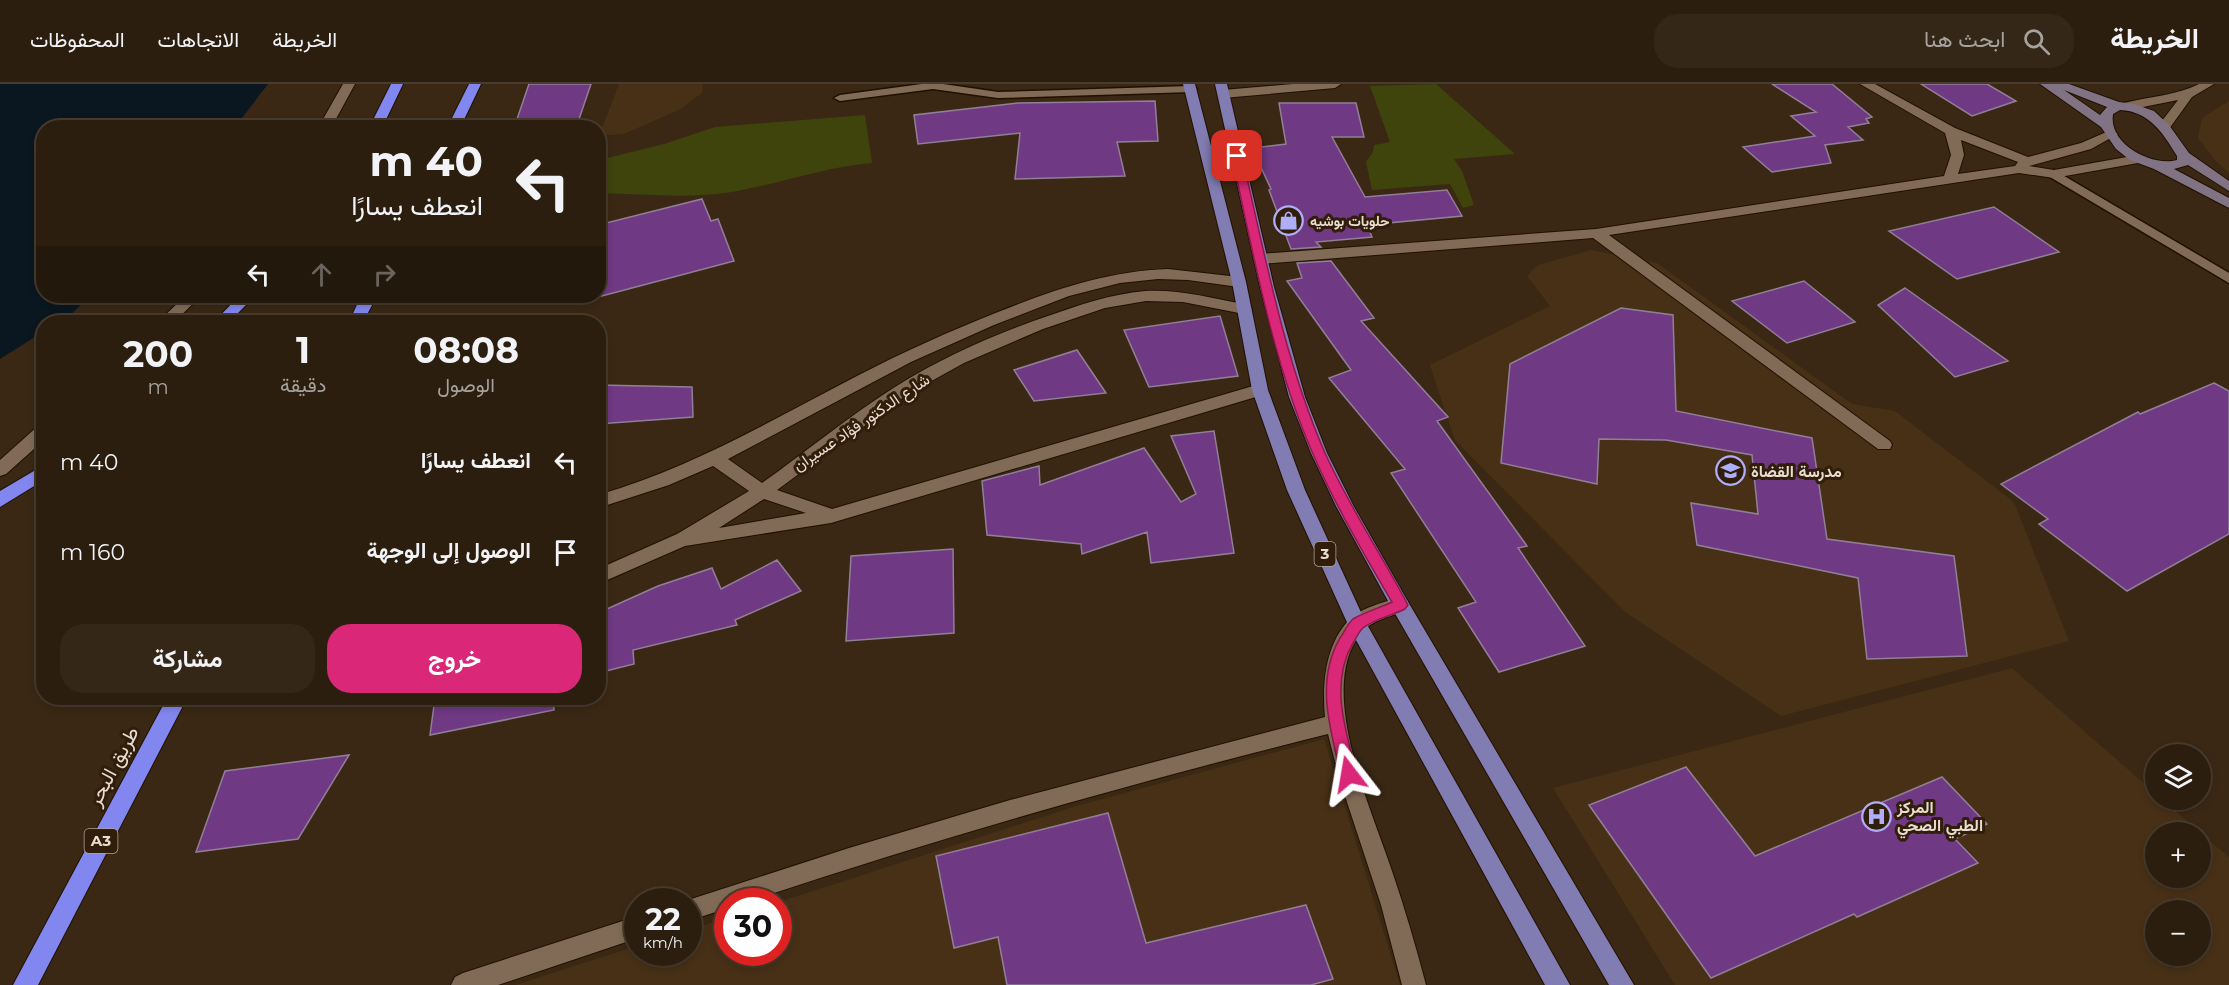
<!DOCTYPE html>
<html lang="ar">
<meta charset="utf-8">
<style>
body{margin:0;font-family:Montserrat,Vazirmatn,sans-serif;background:#342718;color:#f1f3f6;direction:rtl;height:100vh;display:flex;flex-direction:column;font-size:22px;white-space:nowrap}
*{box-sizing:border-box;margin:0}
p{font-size:20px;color:#a6a29e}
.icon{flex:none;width:33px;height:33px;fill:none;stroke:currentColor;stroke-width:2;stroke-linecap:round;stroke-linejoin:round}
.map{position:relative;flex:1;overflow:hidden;direction:ltr}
.drawer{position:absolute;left:36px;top:231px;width:570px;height:390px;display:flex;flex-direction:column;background:#2c1e0f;border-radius:24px;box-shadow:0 3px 9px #0003,0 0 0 2px #483c2f;direction:rtl}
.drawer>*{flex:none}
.top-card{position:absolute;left:36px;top:36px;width:570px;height:183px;border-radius:24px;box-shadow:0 3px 9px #0003,0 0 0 2px #483c2f;direction:rtl;background:#2c1e0f;color:#f1f3f6;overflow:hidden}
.controls{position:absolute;left:2145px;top:660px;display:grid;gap:12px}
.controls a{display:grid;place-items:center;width:66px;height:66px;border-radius:50%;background:#2c1e0f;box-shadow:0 3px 9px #0003,0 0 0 2px #483c2f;font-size:30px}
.speed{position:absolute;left:624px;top:804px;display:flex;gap:12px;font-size:30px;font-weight:700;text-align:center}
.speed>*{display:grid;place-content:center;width:78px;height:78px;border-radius:50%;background:#2c1e0f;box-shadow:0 3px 9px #0003,0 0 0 2px #483c2f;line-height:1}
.speed small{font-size:15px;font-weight:400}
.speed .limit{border:9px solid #d22;background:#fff;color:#111}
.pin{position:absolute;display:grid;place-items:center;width:51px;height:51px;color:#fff;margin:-26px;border-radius:12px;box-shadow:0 3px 9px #0006}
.me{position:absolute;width:66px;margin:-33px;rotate:346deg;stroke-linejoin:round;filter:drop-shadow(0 0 4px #0008)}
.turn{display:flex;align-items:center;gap:21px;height:126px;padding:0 24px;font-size:27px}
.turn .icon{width:78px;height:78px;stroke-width:2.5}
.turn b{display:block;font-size:42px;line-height:51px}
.lanes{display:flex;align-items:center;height:57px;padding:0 24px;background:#0003;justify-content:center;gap:30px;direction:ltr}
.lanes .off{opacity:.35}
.eta{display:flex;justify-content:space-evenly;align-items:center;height:102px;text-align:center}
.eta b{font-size:36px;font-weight:700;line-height:42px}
.button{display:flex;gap:12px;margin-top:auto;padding:12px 24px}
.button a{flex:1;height:69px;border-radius:24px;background:#db2777;color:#fff;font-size:24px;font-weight:700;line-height:69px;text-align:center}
.button a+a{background:#342718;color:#f1f3f6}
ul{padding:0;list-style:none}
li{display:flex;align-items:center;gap:18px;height:90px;padding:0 24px}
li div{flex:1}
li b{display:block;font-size:22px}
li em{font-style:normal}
header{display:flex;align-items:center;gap:36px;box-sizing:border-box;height:84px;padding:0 30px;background:#2c1e0f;border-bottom:2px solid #483c2f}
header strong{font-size:28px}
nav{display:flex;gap:33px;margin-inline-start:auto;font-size:21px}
.search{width:420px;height:54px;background:#342718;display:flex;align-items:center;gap:15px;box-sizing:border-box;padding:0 21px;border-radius:24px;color:#a6a29e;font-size:22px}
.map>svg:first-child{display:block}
.built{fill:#473016;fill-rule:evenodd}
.green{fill:#3e440c}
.water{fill:#0a1720}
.building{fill:#6f3983;stroke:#917f98;stroke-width:1.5}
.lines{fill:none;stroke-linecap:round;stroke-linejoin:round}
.lane-casing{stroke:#211000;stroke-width:3}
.street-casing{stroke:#211000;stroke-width:2}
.secondary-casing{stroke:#211000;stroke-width:2}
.primary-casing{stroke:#211000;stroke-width:2}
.highway-casing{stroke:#211000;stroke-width:2}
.lane{fill:#816b56;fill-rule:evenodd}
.street{fill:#816b56;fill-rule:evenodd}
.secondary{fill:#817384;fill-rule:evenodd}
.primary{fill:#817cb1;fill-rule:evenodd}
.highway{fill:#8187ee;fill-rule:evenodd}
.route{fill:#db2777;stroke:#8e194d;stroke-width:1.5}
.labels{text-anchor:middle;stroke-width:6;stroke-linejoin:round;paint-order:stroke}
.far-poi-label{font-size:14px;font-weight:bold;fill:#e9dcd1;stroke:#301e0b;text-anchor:start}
.shield{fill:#301e0b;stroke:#b2a396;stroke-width:1.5}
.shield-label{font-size:15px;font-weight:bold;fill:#e9dcd1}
.street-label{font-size:16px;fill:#e9dcd1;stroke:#301e0b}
.poi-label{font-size:16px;font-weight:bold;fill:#e9dcd1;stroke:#301e0b;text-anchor:start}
.near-street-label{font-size:20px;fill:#e9dcd1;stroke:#301e0b}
</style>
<header>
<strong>الخريطة</strong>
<div class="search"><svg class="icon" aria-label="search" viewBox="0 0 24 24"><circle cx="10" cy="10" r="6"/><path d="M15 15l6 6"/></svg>ابحث هنا</div>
<nav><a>الخريطة</a><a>الاتجاهات</a><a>المحفوظات</a></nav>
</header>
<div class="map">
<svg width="2229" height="901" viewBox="0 0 2229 901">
<rect width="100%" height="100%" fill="#3a2814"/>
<path class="built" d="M619,0H703L702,9L679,26L624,50L599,52Z
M2229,17V89L2214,75L2198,54L2202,34Z
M1591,166L1657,179L1852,320L1895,327L2014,418L2069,557L1781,632L1625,528L1455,356L1430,281L1550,222L1527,192L1538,181Z
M2012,584L2155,709L2156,716H2163L2200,748H2156V794H2200V749L2229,773V901H1675L1553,704ZM2156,826H2200V872H2156Z
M1324,655L1400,901H515L637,862L638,868H688L689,846L727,834L728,868H778L779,818L1073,723Z"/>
<path class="green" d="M1436,0L1515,70L1454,75L1462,87L1474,121L1463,124L1450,100L1372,106L1366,78L1373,68L1374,61L1390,58L1370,2Z
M865,31L872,79C824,83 779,100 732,108C689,115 642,110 599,109V76L664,60L715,43Z"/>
<path class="water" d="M0,0H268L235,43L44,44V212H89C72,229 69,238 44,238L43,248L0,275Z"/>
<path class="building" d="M529,0H591L576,44H514Z
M1772,0H1832L1872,33L1866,35L1869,39L1848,43L1863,56L1825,61L1831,79L1772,88L1743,63L1815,52L1791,32L1816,28Z
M1921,0H1987L2016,17L1972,32Z
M1155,17L1158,57L1117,58L1125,92L1015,95L1020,49L918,60L914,31L1018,19Z
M1279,19H1356L1364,53H1332L1365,113L1447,106L1462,132L1367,141L1372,153L1316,158L1321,163L1291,165L1269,106L1271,105L1252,64L1286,60Z
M702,115L711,137L718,135L734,177L598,213V141Z
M1994,123L2059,168L1957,195L1889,147Z
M1331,177L1374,234L1361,237L1448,333L1437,337L1527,462L1518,464L1585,562L1499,588L1458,524L1476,518L1391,389L1405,385L1329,294L1351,286L1287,197L1302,194L1297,179Z
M1804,197L1855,238L1787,259L1732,217Z
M1905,204L2008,277L1955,293L1878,221Z
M1621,224L1673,231L1676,327L1812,354L1827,455L1954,472L1967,572L1867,575L1858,494L1697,461L1691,419L1758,430L1752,371L1666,356L1599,355L1597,400L1501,379L1510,280Z
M1220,232L1238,292L1149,303L1124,246Z
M1077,266L1106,309L1034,317L1014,286Z
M2214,299L2229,307V450L2127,507L2039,440L2048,435L2001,400L2138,328L2140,330Z
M598,301L692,303L693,333L598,340Z
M1214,347L1234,469L1151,479L1147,448L1082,470L1081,460L987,451L982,397L1039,382L1040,401L1144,364L1181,418L1196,410L1171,352Z
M953,465L954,549L846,557L851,472Z
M777,476L801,507L735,536L737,541L633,566L634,580L598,589V529L658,502L712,484L721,505Z
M435,614H553L554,626L430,651Z
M349,671L298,755L196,768L225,687Z
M1686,683L1755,772L1942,693L1987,740L1955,755L1978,779L1857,833L1854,830L1711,894L1589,721Z
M1108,729L1146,859L1306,821L1333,895L1311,901H1007L998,853L954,864L936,772Z"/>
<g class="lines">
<defs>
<path id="lane" d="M922,0H943L998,8L1191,2L1197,5L1191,8L998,14L933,5L840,17L834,14L840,11Z
M2054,86L2229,189V199L2050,93L2048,90L2050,87Z"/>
<path id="street" d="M343,0H355L331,44H318Z
M1293,0H1341L1335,4L1223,14L1217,10L1223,6Z
M1860,0H1875L1955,44L2028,73L2081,59L2111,46L2118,50L2091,65L2029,82L2054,86L2138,71L2145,75L2138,79L2054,94L2019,89L1609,151L1890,357L1892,361L1890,365H1878L1593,154L1260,180L1253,175L1260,170L1596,145L1944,92L1951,71L1945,49ZM1961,56L2018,78L2015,82L1958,90L1964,71Z
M2199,0H2214L2192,13L2169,45L2164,46L2158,42L2178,16L2128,26L2122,22L2124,19C2147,13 2178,11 2199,0Z
M1168,185L1239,193L1246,198L1239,203L1188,196L1158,195L1120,199L1069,212L994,241L911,278L728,375L762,399C807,367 849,332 895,303C943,273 995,250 1048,232C1079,221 1111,210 1145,207C1178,205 1211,214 1244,220L1252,225L1244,230L1183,218L1146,217L1105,224L1043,245L964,279L908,310L777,406L832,425L1260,300L1266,302L1268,306L1266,310L831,439L685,462L598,500V485L677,450L749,407L713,382L669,401L598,424V411C691,384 772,336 857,292C903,268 950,247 998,228C1053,206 1108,187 1168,185ZM764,415L806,429L719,444Z
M185,212H201L174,238H158Z
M44,340V356L6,390L0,392V376L38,342Z
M1400,513L1407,516L1409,521L1407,526C1393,532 1372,536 1362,548C1314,603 1373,728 1392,787C1405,825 1416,863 1426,901H1402L1381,821L1339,694L1328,650C1132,699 938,754 747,818H728V824L688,837V818H682L849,764L1010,716L1325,633C1322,601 1325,561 1349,536C1360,524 1385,518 1400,513Z
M638,832V854L498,901H451L455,893L463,889Z"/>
<path id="secondary" d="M2040,0H2069L2119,18L2134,20L2154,27L2169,41L2189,69L2229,97V107L2188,81L2174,85L2229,114V124L2154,85L2130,76L2116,65L2101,43ZM2064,6L2107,23L2100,31ZM2120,26C2149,27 2163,49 2177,72V76C2152,83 2108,60 2113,30Z"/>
<path id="primary" d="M1183,0H1195L1246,198L1268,306L1305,406L1365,537L1570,901H1545L1350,545L1287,406L1252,306L1232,198Z
M1215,0H1227L1274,203L1305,313L1327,369L1353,421L1407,516L1634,901H1609L1393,526L1336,422L1311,369L1289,313L1260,203Z"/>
<path id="highway" d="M391,0H403L382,44H369Z
M469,0H481L460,44H447Z
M239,212H255L229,238H214Z
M361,212H377L363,238H349Z
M44,381V396L0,423V407Z
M167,614H187L38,901H13Z"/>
</defs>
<use href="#lane" class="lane-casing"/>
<use href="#street" class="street-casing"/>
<use href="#secondary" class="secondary-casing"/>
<use href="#primary" class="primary-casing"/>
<use href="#highway" class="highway-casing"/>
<use href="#lane" class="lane"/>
<use href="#street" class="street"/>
<use href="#secondary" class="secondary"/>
<use href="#primary" class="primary"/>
<use href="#highway" class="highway"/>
</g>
<path class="route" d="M1233,69L1242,72C1265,171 1284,275 1325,369C1349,422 1381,470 1408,521L1405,525C1393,531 1374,535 1363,544C1359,547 1356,555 1353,559C1329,600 1346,648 1357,690L1355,695L1349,697L1343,695L1341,690C1330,645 1315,597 1340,554C1344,549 1348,539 1353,535C1364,528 1380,524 1392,518C1364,470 1335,421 1313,370C1273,279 1253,169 1232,72Z"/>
<defs>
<symbol id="shop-ring" viewBox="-11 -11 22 22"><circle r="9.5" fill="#301e0b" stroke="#afaefa" stroke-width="1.5"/><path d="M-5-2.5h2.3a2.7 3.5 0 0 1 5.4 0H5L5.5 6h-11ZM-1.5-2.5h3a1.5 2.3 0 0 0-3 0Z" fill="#afaefa"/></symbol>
<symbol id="school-ring" viewBox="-11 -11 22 22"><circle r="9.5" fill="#301e0b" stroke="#afaefa" stroke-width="1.5"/><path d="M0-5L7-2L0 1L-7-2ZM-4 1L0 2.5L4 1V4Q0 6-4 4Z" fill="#afaefa"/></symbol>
<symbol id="hospital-ring" viewBox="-11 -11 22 22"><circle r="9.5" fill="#301e0b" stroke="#afaefa" stroke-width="1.5"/><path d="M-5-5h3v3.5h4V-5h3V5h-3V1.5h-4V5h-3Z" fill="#afaefa"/></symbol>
</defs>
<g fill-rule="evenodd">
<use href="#shop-ring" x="1272" y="120" width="33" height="33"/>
<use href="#school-ring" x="1714" y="370" width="33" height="33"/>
<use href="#hospital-ring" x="1860" y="716" width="33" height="33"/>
</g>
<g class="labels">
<g class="far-poi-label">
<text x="1310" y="142">حلويات بوشيه</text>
</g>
<g class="shield">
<rect x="1314.5" y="458" width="21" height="24" rx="4.5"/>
<rect x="84.5" y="745" width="33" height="24" rx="4.5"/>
</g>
<g class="shield-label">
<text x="1325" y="475">3</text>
<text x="101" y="762">A3</text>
</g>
<g class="street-label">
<text transform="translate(861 338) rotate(-34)" y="6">شارع الدكتور فؤاد عسيران</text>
</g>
<g class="poi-label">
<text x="1751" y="393">مدرسة القضاة</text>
<text x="1897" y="729">المركز<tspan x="1897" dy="18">الطبي الصحي</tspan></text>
</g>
<g class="near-street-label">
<text transform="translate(113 682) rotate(-62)" y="7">طريق البحر</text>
</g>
</g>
</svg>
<div class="controls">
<a><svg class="icon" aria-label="layers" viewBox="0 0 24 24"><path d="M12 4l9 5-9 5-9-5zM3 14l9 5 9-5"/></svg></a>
<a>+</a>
<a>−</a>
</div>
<div class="speed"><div>22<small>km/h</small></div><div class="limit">30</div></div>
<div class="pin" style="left:1237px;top:72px;background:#d93025"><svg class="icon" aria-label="arrive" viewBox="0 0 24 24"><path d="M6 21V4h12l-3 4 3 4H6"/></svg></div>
<svg class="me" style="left:1349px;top:690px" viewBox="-20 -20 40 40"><path d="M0-17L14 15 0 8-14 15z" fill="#db2777" stroke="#fff" stroke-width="4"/></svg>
<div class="top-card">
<div class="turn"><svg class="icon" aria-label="left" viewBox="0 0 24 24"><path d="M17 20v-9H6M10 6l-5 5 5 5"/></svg><div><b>40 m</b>انعطف يسارًا</div></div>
<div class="lanes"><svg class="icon" aria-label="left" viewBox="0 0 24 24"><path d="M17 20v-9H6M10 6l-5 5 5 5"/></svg><svg class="icon off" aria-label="ahead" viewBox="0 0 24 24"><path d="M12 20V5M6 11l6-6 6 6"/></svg><svg class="icon off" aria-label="right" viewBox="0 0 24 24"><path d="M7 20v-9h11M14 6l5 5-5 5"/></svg></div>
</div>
<section class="drawer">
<div class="eta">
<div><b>08:08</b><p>الوصول</p></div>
<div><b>1</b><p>دقيقة</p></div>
<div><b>200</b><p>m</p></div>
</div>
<ul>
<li><svg class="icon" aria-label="left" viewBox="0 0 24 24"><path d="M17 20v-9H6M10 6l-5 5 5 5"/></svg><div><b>انعطف يسارًا</b></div><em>40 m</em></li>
<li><svg class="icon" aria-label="arrive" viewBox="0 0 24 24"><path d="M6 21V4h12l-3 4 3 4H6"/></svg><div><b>الوصول إلى الوجهة</b></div><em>160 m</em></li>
</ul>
<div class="button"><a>خروج</a><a>مشاركة</a></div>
</section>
</div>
